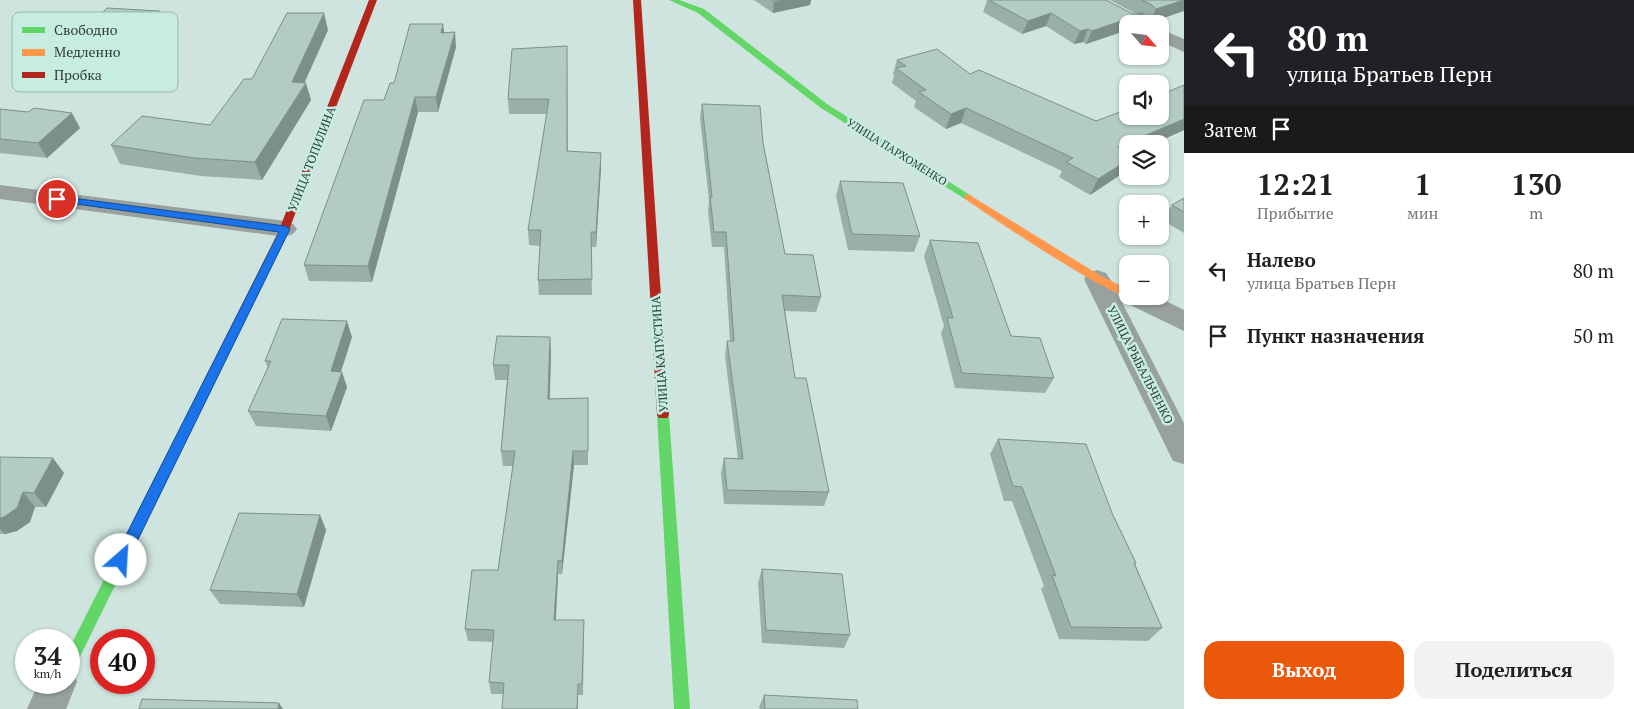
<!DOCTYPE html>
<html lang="ru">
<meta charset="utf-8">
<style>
body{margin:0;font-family:"PT Serif",serif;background:#f2f2f2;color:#202124;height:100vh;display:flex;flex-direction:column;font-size:19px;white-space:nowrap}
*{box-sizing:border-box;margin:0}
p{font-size:16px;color:#757577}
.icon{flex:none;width:28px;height:28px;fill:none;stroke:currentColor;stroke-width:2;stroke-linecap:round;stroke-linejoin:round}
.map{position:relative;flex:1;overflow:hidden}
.drawer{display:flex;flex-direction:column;background:#fff;width:450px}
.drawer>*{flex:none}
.guide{background:#202124;color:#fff;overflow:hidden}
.needle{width:32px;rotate:118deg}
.tools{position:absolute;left:1119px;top:15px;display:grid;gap:10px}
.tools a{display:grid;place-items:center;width:50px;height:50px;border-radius:10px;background:#fff;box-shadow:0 1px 4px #0004;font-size:25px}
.speed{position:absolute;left:15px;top:629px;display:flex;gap:10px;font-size:25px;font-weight:700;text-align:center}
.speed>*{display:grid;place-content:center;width:65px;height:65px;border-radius:50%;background:#fff;box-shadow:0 1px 4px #0004;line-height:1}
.speed small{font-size:12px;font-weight:400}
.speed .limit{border:8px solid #d22;background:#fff;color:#111}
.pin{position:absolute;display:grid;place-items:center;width:42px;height:42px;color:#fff;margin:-21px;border:2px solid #fff;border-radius:50%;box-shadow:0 1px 5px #0007}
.me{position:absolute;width:55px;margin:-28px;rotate:26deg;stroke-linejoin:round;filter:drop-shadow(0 0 4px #0008)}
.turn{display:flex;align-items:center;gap:18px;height:105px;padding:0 20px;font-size:22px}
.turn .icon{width:65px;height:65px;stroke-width:2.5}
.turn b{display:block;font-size:35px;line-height:42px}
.then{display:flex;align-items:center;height:48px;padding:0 20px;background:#0003;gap:10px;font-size:19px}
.eta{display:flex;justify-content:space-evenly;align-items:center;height:85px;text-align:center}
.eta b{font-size:30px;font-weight:700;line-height:35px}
.cta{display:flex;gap:10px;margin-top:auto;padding:10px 20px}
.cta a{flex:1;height:58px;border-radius:15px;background:#ea580c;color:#fff;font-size:20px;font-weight:700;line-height:58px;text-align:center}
.cta a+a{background:#f2f2f2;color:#202124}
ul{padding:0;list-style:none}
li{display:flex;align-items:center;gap:15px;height:65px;padding:0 20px}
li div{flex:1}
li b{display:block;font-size:19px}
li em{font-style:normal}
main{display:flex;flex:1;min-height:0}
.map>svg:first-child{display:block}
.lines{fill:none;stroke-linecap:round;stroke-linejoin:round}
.street{fill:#98a19e;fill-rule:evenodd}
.fast{fill:#63d668;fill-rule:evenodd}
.slow{fill:#ff974d;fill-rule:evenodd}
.jam{fill:#b3261e;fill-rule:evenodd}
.wall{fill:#99afa9}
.shaded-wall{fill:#7d8f8a}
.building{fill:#b2ccc5;stroke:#7d8f8a}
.route{fill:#1a73e8;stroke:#114b97}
.labels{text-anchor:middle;stroke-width:5;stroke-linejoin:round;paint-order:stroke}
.far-street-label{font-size:11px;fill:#2e3d39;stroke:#c7ece2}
.street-label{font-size:12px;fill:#2e3d39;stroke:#c7ece2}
.key{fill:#c7ece2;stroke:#99b8af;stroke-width:1}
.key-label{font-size:14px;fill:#2e3d39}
</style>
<main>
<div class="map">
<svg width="1184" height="709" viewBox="0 0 1184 709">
<rect width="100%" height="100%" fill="#cfe4de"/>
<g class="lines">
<path class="street" d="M1160,29L1184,39V52L1160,41Z
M0,185L285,221L293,224L297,229L293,234L285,237L0,199Z
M1097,270L1106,273L1110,279L1184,423V464L1173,461L1084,279L1088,273Z
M1128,289V296H1156L1184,310V331L1124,302L1120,296L1124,290Z
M69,668L72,669L77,682L66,709H27L39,682H69Z"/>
<path class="fast" d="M669,0H679L704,9L827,104L973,197L971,199H965L821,108L698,13Z
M663,410L667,412L669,415L690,709H674L657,415L659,412Z
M164,468L168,469L170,473L74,669L69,671V649L160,469Z"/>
<path class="slow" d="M968,194L1101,276L1128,289V296L1132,297C1115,301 987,214 965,199V195Z
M284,227L289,230L168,477L164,478L160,477L158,473L160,469L279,230Z"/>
<path class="jam" d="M369,0H377L289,230L284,233L281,232L279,230Z
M633,0H641L669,415L667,418H659L657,415Z"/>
</g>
<path class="wall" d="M754,0H811L810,5L773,13Z
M986,0H1106L1133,14H1136L1110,0H1184L1149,23L1146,18L1143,17L1139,24L1086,44L1083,42L1074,44L1046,26L1022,34L983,12L987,1Z
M160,11L166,25L135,59L80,56L73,41Z
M328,30L305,82L311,100L262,180L201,176L120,164L111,145L210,125L252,79Z
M444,33L456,47L438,112H418L372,282L309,281L304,265L394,83Z
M567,46L568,152L601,168L596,247H591L592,295H539L538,280L540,246L529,245L528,230L547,114H509L508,99Z
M897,60L970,74L1096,121L1184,130L1153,144H1128V169L1126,171L1090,195L1059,177L1062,171L961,123L946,129L914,107L916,101L892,83L894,75L893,74Z
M702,104L763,143L785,254L821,297L816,312L785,311L795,378L829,492L824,506L724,504L721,473L724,458L738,459L725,356L727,341H730L724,247H712L708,212L709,201L700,118Z
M0,109L28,112L80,128L47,158L0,153Z
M840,181L920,236L914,252L848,250L836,196Z
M1184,198V233L1162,220L1172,205Z
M930,240L1011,336L1054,378L1045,393L955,388L941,333L944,326L924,256Z
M352,337L341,372L347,387L331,431L256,426L248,411L268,368L265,361Z
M551,352L550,399L588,398V465H574L562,574H558L556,620L584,632L583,695H578V709H502L503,694H491L489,682L493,642L468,641L465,629L498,570L513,466H503L501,451L507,380H495L493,365Z
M998,439L1112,513L1136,563L1135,564L1162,628L1148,641L1059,639L1041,589L1044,586L1012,501H1004L990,454Z
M0,457L64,473L46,507H35L30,522L17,531L5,534H0Z
M320,515L326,530L304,607L220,604L210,590Z
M762,569L850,635L844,648L762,643L758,583Z
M764,695L858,709H760L759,707Z"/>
<path class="shaded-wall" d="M782,0H811L810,5L773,13L774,2Z
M1184,0V11L1149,23L1156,9Z
M160,11L166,25L135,59L128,44Z
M324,13L328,30L300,92L306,83L311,100L262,180L255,162Z
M1051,13L1046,26L1022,34L1028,21Z
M1144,13L1139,24H1128V30L1086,44L1092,31Z
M443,24L445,38L441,33Z
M1088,29L1083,42L1074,44L1080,31Z
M455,32L456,47L438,112L436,97Z
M415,97L418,112L372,282L368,266Z
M966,108L961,123L946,129L951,114Z
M72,113L80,128L47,158L38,143Z
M1184,119V130L1153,144H1128V155L1118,147Z
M601,153V168L596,247V232Z
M1128,160V169L1126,171L1090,195L1098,179Z
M347,321L352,337L336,386L331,371Z
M550,337L551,352L549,413L548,399Z
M342,372L347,387L331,431L326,416Z
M573,451L574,465L562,574V561Z
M53,458L64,473L46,507L34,493Z
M23,492L35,507L30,522L17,531L5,534L0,529V518Z
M320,515L326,530L304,607L297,594Z
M558,560V574L555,632L554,620Z
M279,703L283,709H278Z"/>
<path class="building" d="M772,0H782L774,2Z
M989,0H1106L1133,14L1144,13L1092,31L1088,29L1080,31L1051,13L1028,21Z
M1142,0H1184L1156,9L1152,5Z
M107,8L160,11L128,44L73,41Z
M287,13H324L292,82L306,83L255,162L194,158L111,145L142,116L210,125L244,79H252Z
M410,24H443L441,33L455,32L436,97H415L368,266L304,265L364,100H384L390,83H394Z
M567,46V151L601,153L596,232H591L592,279L538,280L541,230H528L549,99H508L512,49Z
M937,49L970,74L979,70L1096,121L1128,109V116H1160V95L1184,85V119L1118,147L1128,152V160L1098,179L1066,162L1073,158L966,108L951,114L919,92L926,90L896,68L906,66L897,60Z
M702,104L760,106L763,143L785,254L813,255L821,297L782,295L795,378H806L829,492L727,490L724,458L743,459L727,341H734L726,232H714L710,197H712Z
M34,108L72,113L38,143L0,139V109L28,112Z
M840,181L903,183L920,236L852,234Z
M1184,198V212L1172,205Z
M930,240L978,243L1011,336L1040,338L1054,378L962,373L947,318H953Z
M282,319L347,321L331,371L342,372L326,416L248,411L271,361H265Z
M497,336L550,337L548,399L588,398V451H573L562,561L558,560L554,620H584L582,684H578L577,709H502L504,683L489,682L494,630L465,629L472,570H498L515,451H501L509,365H493Z
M998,439L1086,444L1112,513L1136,563H1134L1162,628L1071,627L1052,575L1056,576L1022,487L1013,486Z
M0,457L53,458L34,493L23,492L17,508L4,517L0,518Z
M239,513L320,515L297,594L210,590Z
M762,569L842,574L850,635L766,630Z
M764,695L857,700L858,709H765Z
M142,699L279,703L278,709H139Z"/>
<path class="route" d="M57,196L285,226L290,229L126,564L121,566L116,564L114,560L116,555L279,232L54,201V197Z"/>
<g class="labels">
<g class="far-street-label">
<text transform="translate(897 152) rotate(32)" y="4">УЛИЦА ПАРХОМЕНКО</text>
</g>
<g class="street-label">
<text transform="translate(312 159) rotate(-69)" y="4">УЛИЦА ТОПИЛИНА</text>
<text transform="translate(660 354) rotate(-94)" y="4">УЛИЦА КАПУСТИНА</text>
<text transform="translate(1140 365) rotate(63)" y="4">УЛИЦА РЫБАЛЬЧЕНКО</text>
</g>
</g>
<rect x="12" y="12" width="166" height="80" rx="8" class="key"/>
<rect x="22" y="27" width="23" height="6" fill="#63d668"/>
<rect x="22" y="49" width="23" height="7" fill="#ff974d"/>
<rect x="22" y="72" width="23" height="6" fill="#b3261e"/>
<g class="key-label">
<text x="54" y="35">Свободно</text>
<text x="54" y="57">Медленно</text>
<text x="54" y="80">Пробка</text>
</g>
</svg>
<div class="tools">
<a><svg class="needle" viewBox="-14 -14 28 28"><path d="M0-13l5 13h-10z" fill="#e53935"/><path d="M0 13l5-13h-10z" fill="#757577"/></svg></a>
<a><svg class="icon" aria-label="sound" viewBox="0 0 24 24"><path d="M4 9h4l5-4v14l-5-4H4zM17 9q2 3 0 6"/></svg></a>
<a><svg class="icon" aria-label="layers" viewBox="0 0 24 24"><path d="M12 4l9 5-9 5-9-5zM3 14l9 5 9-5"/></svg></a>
<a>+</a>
<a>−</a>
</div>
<div class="speed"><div>34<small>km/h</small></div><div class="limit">40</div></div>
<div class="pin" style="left:57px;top:199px;background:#d93025"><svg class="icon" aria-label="arrive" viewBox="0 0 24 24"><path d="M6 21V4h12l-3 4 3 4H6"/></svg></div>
<svg class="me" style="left:121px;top:560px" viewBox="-20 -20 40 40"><circle r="19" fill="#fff"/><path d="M0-13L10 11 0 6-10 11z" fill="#1a73e8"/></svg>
</div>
<section class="drawer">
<div class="guide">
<div class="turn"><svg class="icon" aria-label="left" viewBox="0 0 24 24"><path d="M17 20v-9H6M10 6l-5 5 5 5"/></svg><div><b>80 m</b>улица Братьев Перн</div></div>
<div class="then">Затем<svg class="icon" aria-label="arrive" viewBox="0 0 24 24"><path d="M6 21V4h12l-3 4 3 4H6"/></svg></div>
</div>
<div class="eta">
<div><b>12:21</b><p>Прибытие</p></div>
<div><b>1</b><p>мин</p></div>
<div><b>130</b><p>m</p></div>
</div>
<ul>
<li><svg class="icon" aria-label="left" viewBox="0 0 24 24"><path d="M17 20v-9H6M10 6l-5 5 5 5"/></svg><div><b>Налево</b><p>улица Братьев Перн</p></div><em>80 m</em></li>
<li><svg class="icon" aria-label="arrive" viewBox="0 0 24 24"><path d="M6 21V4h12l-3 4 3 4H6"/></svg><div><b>Пункт назначения</b></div><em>50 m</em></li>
</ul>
<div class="cta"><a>Выход</a><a>Поделиться</a></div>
</section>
</main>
